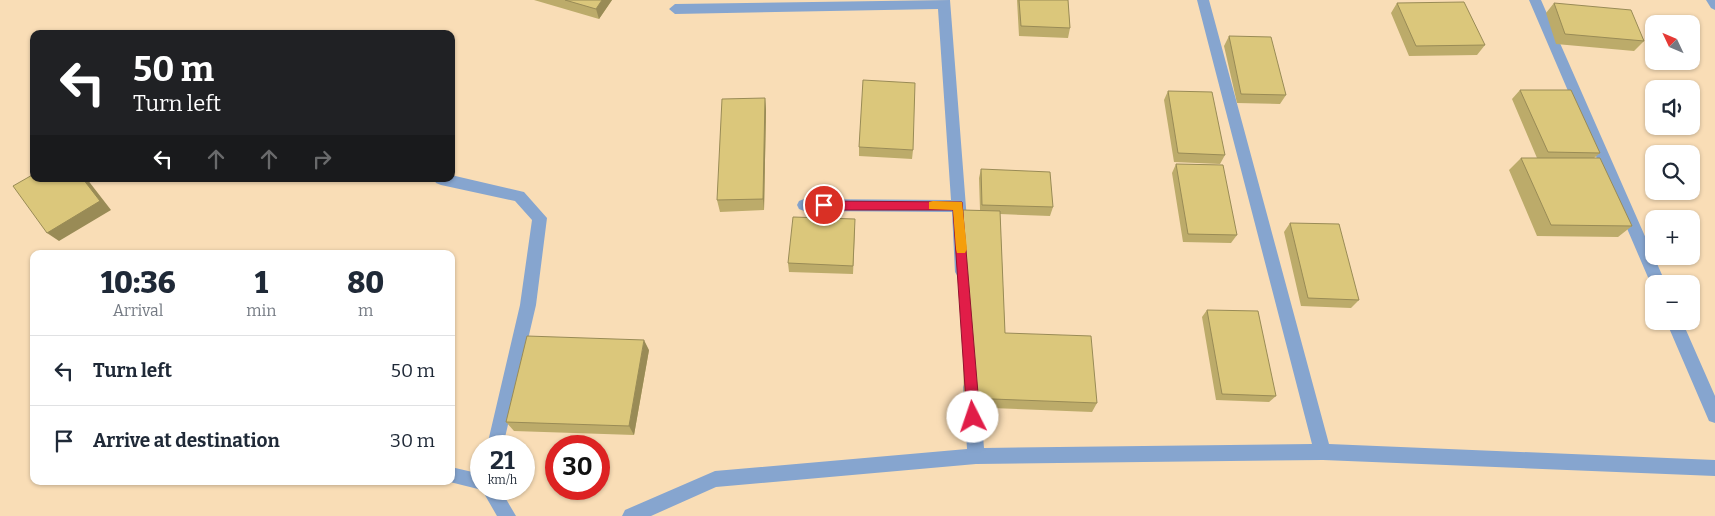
<!DOCTYPE html>
<meta charset="utf-8">
<style>
body{margin:0;font-family:Bitter,serif;background:#f2f2f3;color:#1f2937;height:100vh;display:flex;flex-direction:column;font-size:19px;white-space:nowrap}
*{box-sizing:border-box;margin:0}
p{font-size:16px;color:#747a83}
.icon{flex:none;width:28px;height:28px;fill:none;stroke:currentColor;stroke-width:2;stroke-linecap:round;stroke-linejoin:round}
.map{position:relative;flex:1;overflow:hidden}
.sheet{position:absolute;left:30px;top:250px;width:425px;height:235px;display:flex;flex-direction:column;background:#fff;border-radius:10px;box-shadow:0 1px 4px #0004}
.sheet>*{flex:none}
.top-card{position:absolute;left:30px;top:30px;width:425px;height:152px;border-radius:10px;box-shadow:0 1px 4px #0004;background:#202124;color:#fff;overflow:hidden}
.needle{width:32px;rotate:314deg}
.buttons{position:absolute;left:1645px;top:15px;display:grid;gap:10px}
.buttons a{display:grid;place-items:center;width:55px;height:55px;border-radius:10px;background:#fff;box-shadow:0 1px 4px #0004;font-size:25px}
.speed{position:absolute;left:470px;top:435px;display:flex;gap:10px;font-size:25px;font-weight:700;text-align:center}
.speed>*{display:grid;place-content:center;width:65px;height:65px;border-radius:50%;background:#fff;box-shadow:0 1px 4px #0004;line-height:1}
.speed small{font-size:12px;font-weight:400}
.speed .limit{border:8px solid #d22;background:#fff;color:#111}
.pin{position:absolute;display:grid;place-items:center;width:42px;height:42px;color:#fff;margin:-21px;border:2px solid #fff;border-radius:50%;box-shadow:0 1px 5px #0007}
.me{position:absolute;width:55px;margin:-28px;rotate:356deg;stroke-linejoin:round;filter:drop-shadow(0 0 4px #0008)}
.turn{display:flex;align-items:center;gap:18px;height:105px;padding:0 20px;font-size:22px}
.turn .icon{width:65px;height:65px;stroke-width:2.5}
.turn b{display:block;font-size:35px;line-height:42px}
.lanes{display:flex;align-items:center;height:48px;padding:0 20px;background:#0003;justify-content:center;gap:25px;direction:ltr}
.lanes .off{opacity:.35}
.eta{display:flex;justify-content:space-evenly;align-items:center;height:85px;text-align:center}
.eta b{font-size:30px;font-weight:800;line-height:35px}
ul{padding:0;list-style:none}
li{display:flex;align-items:center;gap:15px;height:70px;padding:0 20px;border-top:1px solid #e0e1e3}
li div{flex:1}
li b{display:block;font-size:19px}
li em{font-style:normal}
.map>svg:first-child{display:block}
.lines{fill:none;stroke-linecap:round;stroke-linejoin:round}
.minor{fill:#86a5cf;fill-rule:evenodd}
.wall{fill:#bcab6a}
.shaded-wall{fill:#998b56}
.building{fill:#dbc77b;stroke:#998b56}
.route{fill:#e11d48;stroke:#92132f}
.slow{fill:#f59e0b}
</style>
<div class="map">
<svg width="1715" height="516" viewBox="0 0 1715 516">
<rect width="100%" height="100%" fill="#f9ddb6"/>
<g class="lines">
<path class="minor" d="M950,0L971,272L968,277L963,279L958,277L955,272L952,212L804,211L799,209L797,205L799,201L804,199L951,200L938,9L675,14L669,9L675,4Z
M1197,0H1209L1329,444L1715,460V476L1323,460L976,464L716,487L651,516H622L625,510L715,471L967,449L963,387L965,382L971,379L977,382L979,387L984,448L1312,444Z
M1529,0H1541L1666,284H1654L1653,289Z
M1706,0H1715V10L1711,8Z
M451,175L524,192L547,218L536,305L503,446H487L520,305L532,220L515,201L441,185L436,183L434,179H451Z
M1666,321H1682L1715,396V423L1709,421Z
M451,467L481,474V489H500L516,516H497L482,490L446,481H451Z"/>
</g>
<path class="wall" d="M534,0H612L599,19Z
M1017,0H1068L1070,28L1068,38L1019,36Z
M1397,3L1485,45L1477,55L1409,56L1391,13Z
M1554,3L1644,41L1634,51L1556,44L1546,13Z
M1229,36L1286,95L1280,104L1237,103L1224,46Z
M1520,90L1600,153L1594,158L1632,226L1618,237L1537,236L1509,170L1521,158H1537L1512,99Z
M1168,91L1225,155L1220,164L1174,162L1164,100Z
M765,98L766,110L764,210L720,212L717,200Z
M859,147L913,150L912,159L859,156Z
M1176,164L1237,235L1231,243L1183,242L1172,173Z
M981,169L1053,207L1050,216L1000,214L1005,333L1097,403L1092,412L964,407L961,221L963,210H980L979,178Z
M1290,223L1359,300L1351,308L1301,306L1284,232Z
M855,228L853,274L789,272L788,263Z
M1207,310L1276,396L1269,402L1216,400L1202,317Z
M649,350L634,435L514,431L506,422Z"/>
<path class="shaded-wall" d="M602,0H612L599,19L596,9Z
M765,98L766,110L764,210L763,199Z
M83,179H87L111,210L59,241L47,233Z
M644,340L649,350L634,435L629,426Z"/>
<path class="building" d="M565,0H602L596,9Z
M1019,0H1068L1070,28L1021,26Z
M1464,2L1485,45L1416,46L1397,3Z
M1554,3L1631,10L1644,41L1565,34Z
M1229,36L1271,37L1286,95L1241,94Z
M863,80L915,83L913,150L859,147Z
M1520,90H1571L1600,153L1548,152Z
M1168,91L1212,92L1225,155L1178,153Z
M765,98L763,199L717,200L722,99Z
M1521,158H1600L1632,226L1551,225Z
M1176,164L1223,165L1237,235L1188,234Z
M981,169L1050,172L1053,207L982,205Z
M34,174V179H83L100,201L47,233L13,186Z
M963,210L1000,211L1005,333L1091,336L1097,403L966,398Z
M793,217L855,219L853,266L788,263Z
M1290,223L1339,224L1359,300L1308,298Z
M1207,310L1258,311L1276,396L1222,394Z
M527,336L644,340L629,426L506,422Z"/>
<path class="route" d="M824,201L962,202L980,417L978,421L973,423L969,421L967,417L953,210H824L818,205Z"/>
<path class="slow" d="M933,201L962,202L967,249L965,253H957L956,249L953,210L929,209V202Z"/>
</svg>
<div class="buttons">
<a><svg class="needle" viewBox="-14 -14 28 28"><path d="M0-13l5 13h-10z" fill="#e53935"/><path d="M0 13l5-13h-10z" fill="#747a83"/></svg></a>
<a><svg class="icon" aria-label="sound" viewBox="0 0 24 24"><path d="M4 9h4l5-4v14l-5-4H4zM17 9q2 3 0 6"/></svg></a>
<a><svg class="icon" aria-label="search" viewBox="0 0 24 24"><circle cx="10" cy="10" r="6"/><path d="M15 15l6 6"/></svg></a>
<a>+</a>
<a>−</a>
</div>
<div class="speed"><div>21<small>km/h</small></div><div class="limit">30</div></div>
<div class="pin" style="left:824px;top:205px;background:#d93025"><svg class="icon" aria-label="arrive" viewBox="0 0 24 24"><path d="M6 21V4h12l-3 4 3 4H6"/></svg></div>
<svg class="me" style="left:973px;top:417px" viewBox="-20 -20 40 40"><circle r="19" fill="#fff"/><path d="M0-13L10 11 0 6-10 11z" fill="#e11d48"/></svg>
<div class="top-card">
<div class="turn"><svg class="icon" aria-label="left" viewBox="0 0 24 24"><path d="M17 20v-9H6M10 6l-5 5 5 5"/></svg><div><b>50 m</b>Turn left</div></div>
<div class="lanes"><svg class="icon" aria-label="left" viewBox="0 0 24 24"><path d="M17 20v-9H6M10 6l-5 5 5 5"/></svg><svg class="icon off" aria-label="ahead" viewBox="0 0 24 24"><path d="M12 20V5M6 11l6-6 6 6"/></svg><svg class="icon off" aria-label="ahead" viewBox="0 0 24 24"><path d="M12 20V5M6 11l6-6 6 6"/></svg><svg class="icon off" aria-label="right" viewBox="0 0 24 24"><path d="M7 20v-9h11M14 6l5 5-5 5"/></svg></div>
</div>
<section class="sheet">
<div class="eta">
<div><b>10:36</b><p>Arrival</p></div>
<div><b>1</b><p>min</p></div>
<div><b>80</b><p>m</p></div>
</div>
<ul>
<li><svg class="icon" aria-label="left" viewBox="0 0 24 24"><path d="M17 20v-9H6M10 6l-5 5 5 5"/></svg><div><b>Turn left</b></div><em>50 m</em></li>
<li><svg class="icon" aria-label="arrive" viewBox="0 0 24 24"><path d="M6 21V4h12l-3 4 3 4H6"/></svg><div><b>Arrive at destination</b></div><em>30 m</em></li>
</ul>
</section>
</div>
